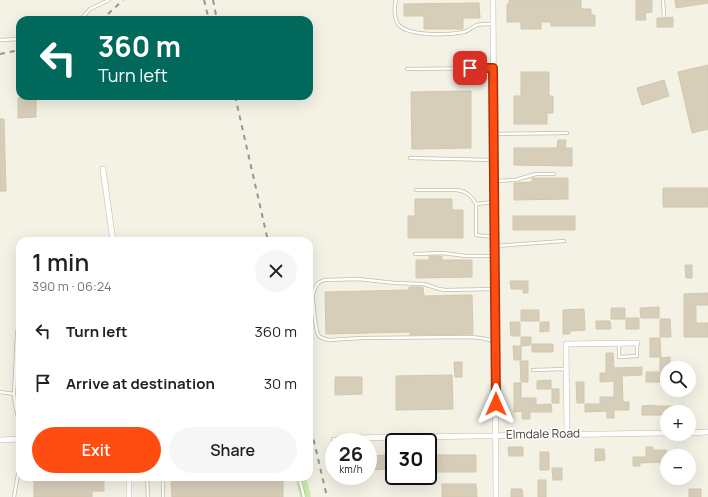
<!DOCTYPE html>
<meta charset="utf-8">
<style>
body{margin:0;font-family:Manrope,sans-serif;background:#f6f6f6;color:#202124;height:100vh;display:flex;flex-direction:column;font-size:15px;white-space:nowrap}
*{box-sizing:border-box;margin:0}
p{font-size:13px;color:#757577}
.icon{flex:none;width:22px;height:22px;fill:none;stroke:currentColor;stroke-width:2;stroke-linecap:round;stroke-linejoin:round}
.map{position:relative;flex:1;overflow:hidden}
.sheet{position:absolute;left:16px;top:237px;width:297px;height:244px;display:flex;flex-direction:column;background:#fff;border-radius:12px;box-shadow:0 4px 16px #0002}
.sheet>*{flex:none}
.hud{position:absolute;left:16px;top:16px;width:297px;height:84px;border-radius:12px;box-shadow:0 4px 16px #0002;background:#00695c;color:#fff;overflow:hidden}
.buttons{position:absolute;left:660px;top:361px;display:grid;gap:8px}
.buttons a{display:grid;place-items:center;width:36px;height:36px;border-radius:50%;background:#fff;box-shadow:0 4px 16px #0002;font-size:20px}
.speed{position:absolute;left:325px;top:433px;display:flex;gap:8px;font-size:20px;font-weight:700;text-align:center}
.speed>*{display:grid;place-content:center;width:52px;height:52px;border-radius:50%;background:#fff;box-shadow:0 4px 16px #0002;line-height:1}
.speed small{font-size:10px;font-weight:400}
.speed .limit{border:2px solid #111;border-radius:6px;background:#fff;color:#111}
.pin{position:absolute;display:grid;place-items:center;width:34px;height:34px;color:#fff;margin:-17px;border-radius:8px;box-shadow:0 2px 6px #0006}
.me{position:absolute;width:44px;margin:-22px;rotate:0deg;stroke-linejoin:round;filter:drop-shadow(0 0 3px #0008)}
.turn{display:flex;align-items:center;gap:14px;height:84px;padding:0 16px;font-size:18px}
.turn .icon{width:52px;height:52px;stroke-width:2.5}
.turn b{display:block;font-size:28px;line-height:34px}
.round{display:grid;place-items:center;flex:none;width:42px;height:42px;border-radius:21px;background:#f6f6f6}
.head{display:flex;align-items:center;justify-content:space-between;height:68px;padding:0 16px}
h1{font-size:24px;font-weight:600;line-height:30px}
.primary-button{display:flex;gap:8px;margin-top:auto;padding:8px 16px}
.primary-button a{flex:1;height:46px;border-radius:24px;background:#ff4c11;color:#fff;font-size:16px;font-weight:600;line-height:46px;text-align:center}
.primary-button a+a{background:#f6f6f6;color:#202124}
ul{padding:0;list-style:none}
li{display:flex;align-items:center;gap:12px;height:52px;padding:0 16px}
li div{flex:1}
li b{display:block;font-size:15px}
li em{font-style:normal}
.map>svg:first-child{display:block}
.green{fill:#c8ecaa}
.building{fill:#d7ceba;stroke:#d2c7ac}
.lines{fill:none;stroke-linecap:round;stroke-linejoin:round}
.lane-casing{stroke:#c3bdaa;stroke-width:4}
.street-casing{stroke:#c3bdaa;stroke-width:6}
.lane{stroke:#fff;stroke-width:2.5}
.street{stroke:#fff;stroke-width:5}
.rail{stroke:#969696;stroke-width:2;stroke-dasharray:5 5;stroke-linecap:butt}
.route-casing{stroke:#a6310b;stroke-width:10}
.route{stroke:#ff4c11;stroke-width:7}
.labels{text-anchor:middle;stroke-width:3;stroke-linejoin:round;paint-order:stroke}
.street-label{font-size:12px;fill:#474234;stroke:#fff}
</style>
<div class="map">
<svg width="708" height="497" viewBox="0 0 708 497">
<rect width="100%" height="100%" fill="#f4f1e5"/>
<path class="green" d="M295,477H306L311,497H300Z"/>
<path class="building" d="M509,0H581V9H591V15H595V26H551V22H541V29H521V22H507V4H509Z
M636,0H652V12L645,13L646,20H636Z
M675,0H708V3L676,8Z
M479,3L480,18H463V29H424V16H404V4Z
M673,17V27H657V18H662L664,19L666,18Z
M708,65V129L692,133L678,72Z
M521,72H549V96H553V113H547V124H514V96H521Z
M664,80L669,96L642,105L637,88Z
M471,91V148L412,149L411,92Z
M36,97V117L18,118V98Z
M0,119H4L6,191H0Z
M558,140H566L565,148H572V166L514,165V148H557Z
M532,178H568V199L514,200V183L532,182Z
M663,188H708V207H663Z
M415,199H452V210H463V238H408V216H415Z
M513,216H575V230H513Z
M429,256H442V260H472V277L416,278V260H429Z
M685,265H692V278H686Z
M510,281H528V293H523V289H511Z
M409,287H423L424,296L472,295L473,334L410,335V332L326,334L325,292L409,290Z
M708,293V305H696V323H708V337H684V294Z
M659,307V318H641L640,308Z
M611,308H625V319H611Z
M584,309L585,330L570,331V334H563V310Z
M521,310H539V321H521Z
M626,318H639V329H626Z
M660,319H670L671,337H660Z
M596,321H610L611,329H596Z
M510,322H520V336H511Z
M540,322H549V331L540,332Z
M521,337H531V345L521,346Z
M650,338H660L661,357H650Z
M532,344H553V352H532Z
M513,346H521V360H514Z
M606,353H613L614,368L642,367V375L622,376L623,402H629V410H614V418H607V411L585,412V404H600V397H614V381L600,382V373H606Z
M670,357V368H667V371H660V358Z
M520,361H528V382H521Z
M454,362H462V377H455Z
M646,372H660V382H646Z
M452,375L453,409L396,410V376Z
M335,377H362V394L335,395Z
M551,380V389H537V381Z
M576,382H584V403H577Z
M514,383H521V398H536V405L551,404L552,412H530V419H522V411L514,412Z
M552,389H559V403H552Z
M655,405V406H675V412H667V415H642V406Z
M508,447H523V456H509Z
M646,447H653V450H666L667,465H660V462L640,463V466H633V457H646Z
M595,449H604L605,460L595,461Z
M540,452H549V470H540Z
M391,455V469L368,470V456Z
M428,455H476V472H428Z
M552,468H562V480H553Z
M73,477H104V491H92V497H34V478H73Z
M171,477H283V497H172Z
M538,480H546V497H538Z
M442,484H476L477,497H442Z
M511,489H522L523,497H511Z
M689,489H701V497H689Z"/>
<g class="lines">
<defs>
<path id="lane" d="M396,0C394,6 394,18 398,24C408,37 449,35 464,32C469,31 472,27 477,25C482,24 488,24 492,24
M663,0L664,16
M78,20L82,18L90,9L109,0
M0,40L20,39
M407,69L493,68
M494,134L567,133
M410,158L494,160
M495,181L515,180L536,174H554
M416,190H456C466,191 471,195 476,204
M494,202L476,204V235L494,237
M495,246L564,241
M415,254L443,253L466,256H494
M494,289L445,290L439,289L424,284L395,283L358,279L324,280L318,283L315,288L313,294V300L315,320L317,332L319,336L322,338L328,340L362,338L470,337L481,338L495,341
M619,344V357L637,356V344
M533,370L566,369
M0,392L14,394L15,403L20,427
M14,394L17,334L20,317
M333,439L347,438
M147,477L148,497
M163,477V497
M299,477L304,497
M14,497L20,463"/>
<path id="street" d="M493,0L496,497
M103,169L113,241
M689,433L708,432
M567,434L566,344L637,343
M348,438L667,433
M0,440L20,439
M129,477V497"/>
</defs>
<use href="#lane" class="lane-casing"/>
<use href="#street" class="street-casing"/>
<use href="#lane" class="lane"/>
<use href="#street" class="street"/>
<path class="rail" d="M204,0L209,20
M213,0L217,20
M100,20L108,14L123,0
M0,54L20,50
M235,96L268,241
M309,420L327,497"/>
</g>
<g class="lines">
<defs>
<path id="route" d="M470,68H493L496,404"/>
</defs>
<use href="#route" class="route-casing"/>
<use href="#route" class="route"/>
</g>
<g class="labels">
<g class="street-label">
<text transform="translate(543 434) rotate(-1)" y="4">Elmdale Road</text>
</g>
</g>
</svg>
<div class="buttons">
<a><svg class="icon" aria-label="search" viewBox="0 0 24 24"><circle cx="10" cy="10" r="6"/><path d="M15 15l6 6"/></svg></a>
<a>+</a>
<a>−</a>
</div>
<div class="speed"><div>26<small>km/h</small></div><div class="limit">30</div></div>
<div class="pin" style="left:470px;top:68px;background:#d93025"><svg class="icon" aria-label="arrive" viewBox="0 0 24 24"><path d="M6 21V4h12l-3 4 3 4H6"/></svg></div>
<svg class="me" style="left:496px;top:404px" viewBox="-20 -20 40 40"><path d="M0-17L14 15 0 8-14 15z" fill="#ff4c11" stroke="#fff" stroke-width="4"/></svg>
<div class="hud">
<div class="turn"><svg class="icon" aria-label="left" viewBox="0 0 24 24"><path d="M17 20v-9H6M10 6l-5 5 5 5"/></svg><div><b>360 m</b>Turn left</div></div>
</div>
<section class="sheet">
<div class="head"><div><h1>1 min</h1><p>390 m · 06:24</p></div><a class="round"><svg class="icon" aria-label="close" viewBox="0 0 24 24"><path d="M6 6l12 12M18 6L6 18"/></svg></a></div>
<ul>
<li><svg class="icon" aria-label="left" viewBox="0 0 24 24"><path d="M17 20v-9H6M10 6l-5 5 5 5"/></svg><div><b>Turn left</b></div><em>360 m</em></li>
<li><svg class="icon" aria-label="arrive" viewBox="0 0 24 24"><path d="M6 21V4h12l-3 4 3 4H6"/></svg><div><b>Arrive at destination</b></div><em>30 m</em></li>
</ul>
<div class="primary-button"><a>Exit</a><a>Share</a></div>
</section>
</div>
